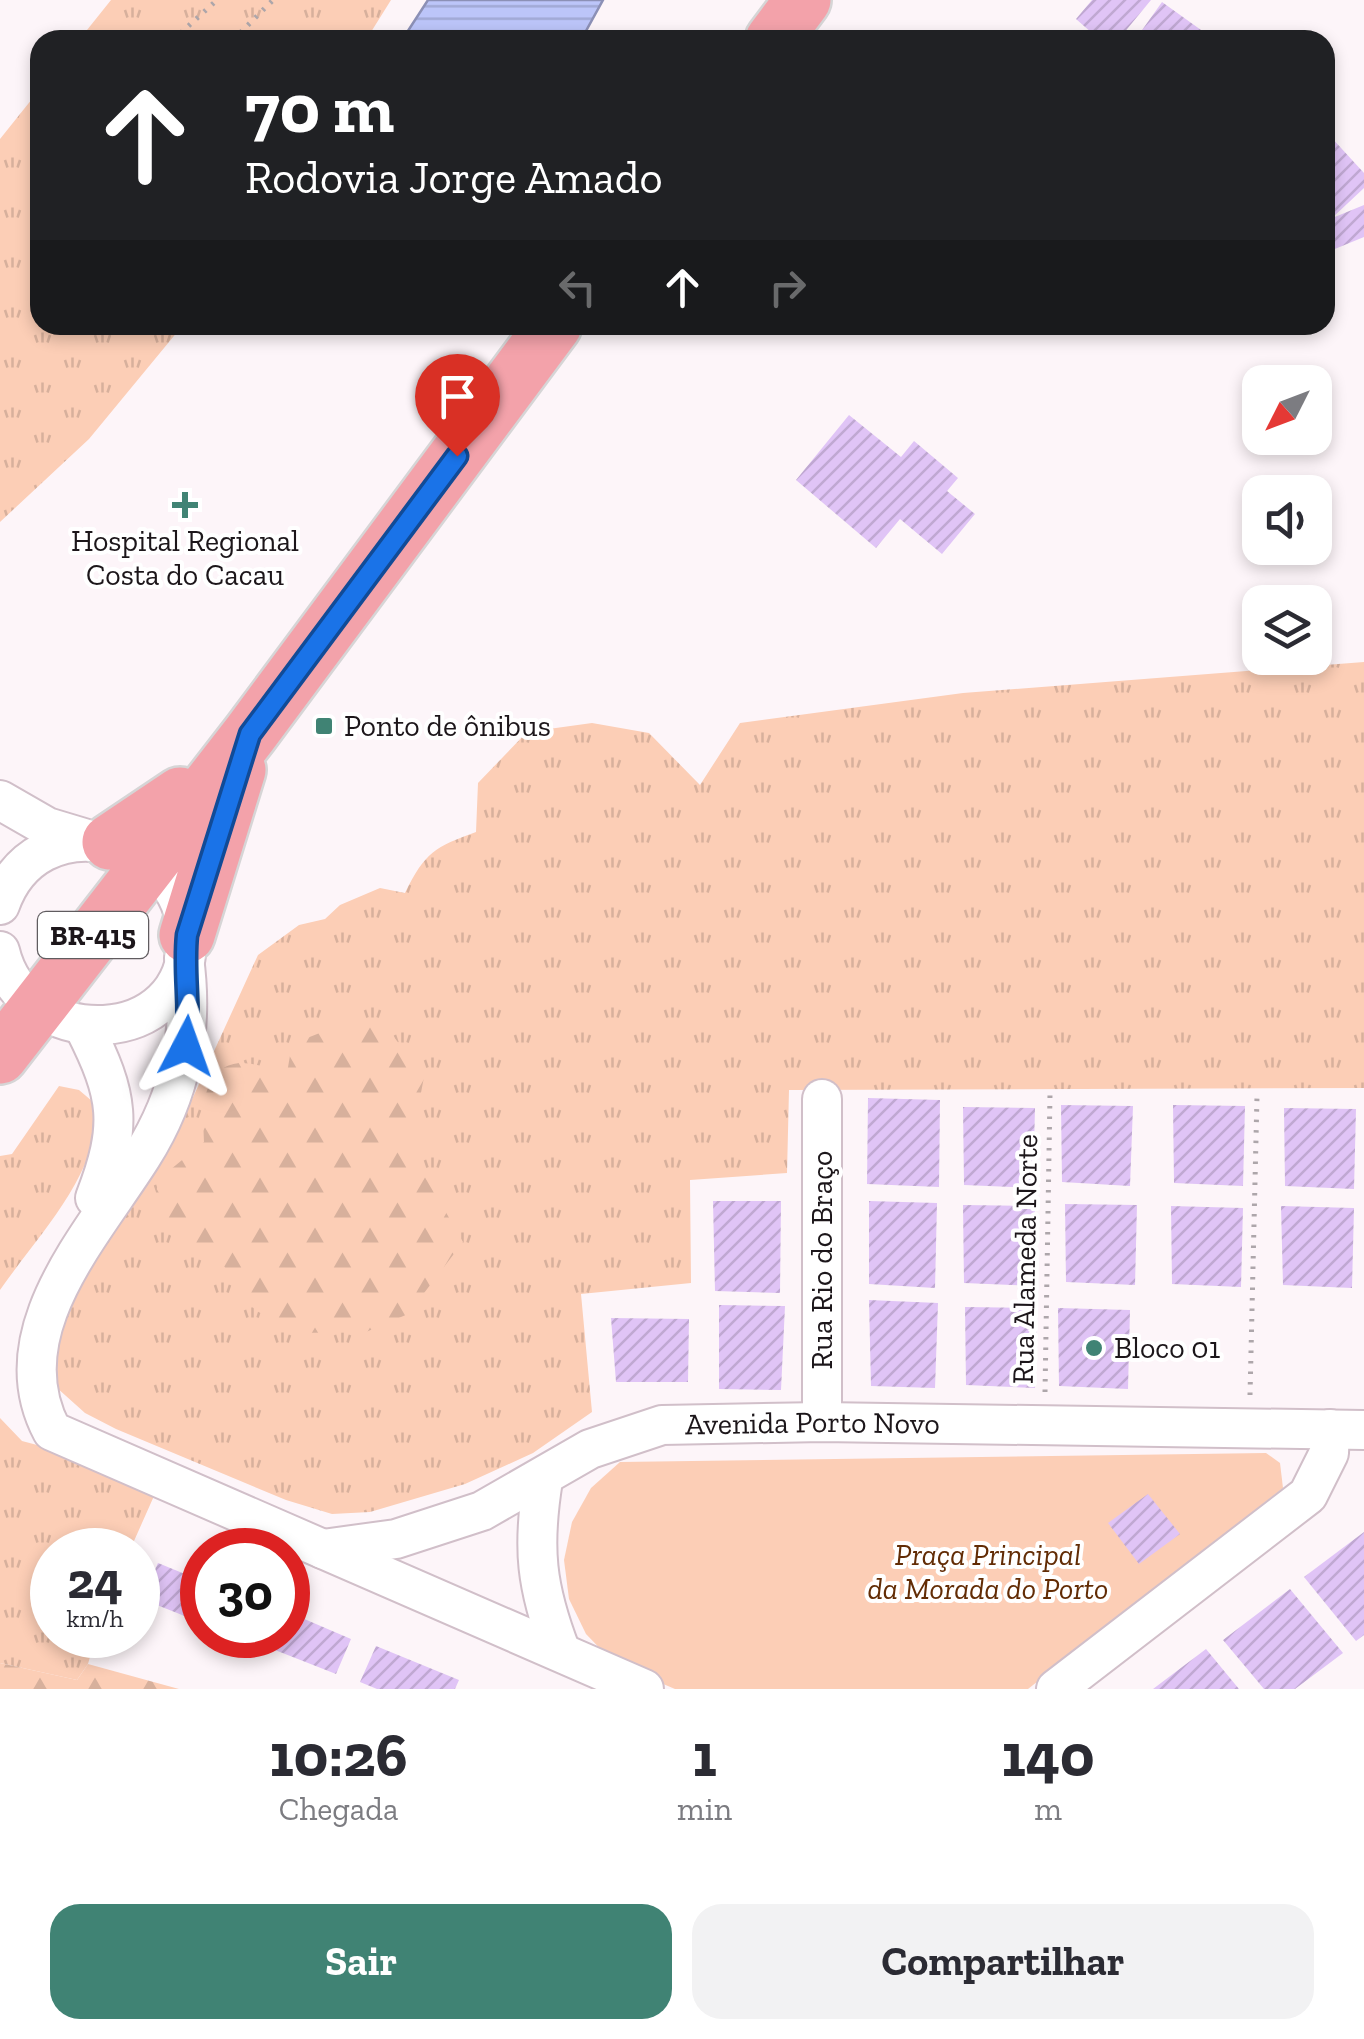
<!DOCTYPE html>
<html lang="pt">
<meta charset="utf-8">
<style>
body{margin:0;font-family:"Zilla Slab",serif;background:#f2f2f3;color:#2b2b33;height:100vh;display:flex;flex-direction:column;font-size:38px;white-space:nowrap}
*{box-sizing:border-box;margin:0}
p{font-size:32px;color:#7c7c81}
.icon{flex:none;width:55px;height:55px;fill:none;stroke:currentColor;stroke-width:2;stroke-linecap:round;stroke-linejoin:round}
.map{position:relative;height:1689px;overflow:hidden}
.sheet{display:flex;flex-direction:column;background:#fff;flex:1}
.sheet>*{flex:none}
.top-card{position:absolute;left:30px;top:30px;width:1305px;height:305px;border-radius:30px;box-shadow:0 5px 15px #0003;background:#202124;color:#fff;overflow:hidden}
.needle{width:65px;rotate:228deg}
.buttons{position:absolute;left:1242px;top:365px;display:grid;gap:20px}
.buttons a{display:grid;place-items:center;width:90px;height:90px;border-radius:20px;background:#fff;box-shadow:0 5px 15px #0003;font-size:50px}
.speed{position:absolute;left:30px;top:1528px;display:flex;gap:20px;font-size:50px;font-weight:700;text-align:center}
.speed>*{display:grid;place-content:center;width:130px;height:130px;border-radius:50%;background:#fff;box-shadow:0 5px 15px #0003;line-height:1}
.speed small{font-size:25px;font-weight:400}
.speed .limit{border:15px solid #d22;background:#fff;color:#111}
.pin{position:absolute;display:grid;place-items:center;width:85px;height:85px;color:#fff;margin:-102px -42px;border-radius:50% 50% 50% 0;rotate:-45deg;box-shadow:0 0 10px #0007}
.pin .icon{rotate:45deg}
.me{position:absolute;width:110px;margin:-55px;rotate:4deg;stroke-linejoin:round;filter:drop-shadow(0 0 8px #0008)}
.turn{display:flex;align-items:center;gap:35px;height:210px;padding:0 50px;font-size:45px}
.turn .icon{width:130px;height:130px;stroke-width:2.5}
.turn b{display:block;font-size:70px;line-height:85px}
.lanes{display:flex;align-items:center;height:95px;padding:0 50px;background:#0003;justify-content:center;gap:50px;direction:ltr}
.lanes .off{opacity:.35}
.eta{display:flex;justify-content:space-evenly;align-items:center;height:170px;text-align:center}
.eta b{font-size:60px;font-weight:700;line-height:70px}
.action{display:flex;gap:20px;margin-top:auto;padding:20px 50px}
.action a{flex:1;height:115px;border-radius:30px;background:#408374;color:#fff;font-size:40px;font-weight:700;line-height:115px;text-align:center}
.action a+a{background:#f2f2f3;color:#2b2b33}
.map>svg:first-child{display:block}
.grass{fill:url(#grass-tufts)}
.forest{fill:url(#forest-firs)}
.green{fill:#fcceb6}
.water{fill:url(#water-rules);stroke:#8c90b6;stroke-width:2.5}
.building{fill:url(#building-hatch)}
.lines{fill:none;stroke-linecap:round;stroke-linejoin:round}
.minor-casing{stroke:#d1bfc9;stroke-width:42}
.primary-casing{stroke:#d6d5d6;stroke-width:60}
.path{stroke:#ada6aa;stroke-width:5;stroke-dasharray:2.5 8;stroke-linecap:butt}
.minor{stroke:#fff;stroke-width:38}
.primary{stroke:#f3a2aa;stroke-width:55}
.route-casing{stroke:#114b97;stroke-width:25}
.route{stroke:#1a73e8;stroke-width:18}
.poi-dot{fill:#408374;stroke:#fff;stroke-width:4}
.labels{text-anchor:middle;stroke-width:8;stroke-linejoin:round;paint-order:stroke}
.shield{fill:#fff;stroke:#605c5f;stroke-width:2.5}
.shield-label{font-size:28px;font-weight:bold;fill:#1c161a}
.poi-label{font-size:30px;fill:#1c161a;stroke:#fff;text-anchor:start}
.street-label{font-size:30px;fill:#1c161a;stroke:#fff}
.park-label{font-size:30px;font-style:italic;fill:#622c05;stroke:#fff}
</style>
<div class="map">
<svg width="1364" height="1689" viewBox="0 0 1364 1689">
<defs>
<pattern id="grass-tufts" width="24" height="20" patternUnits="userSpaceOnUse" patternTransform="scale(2.5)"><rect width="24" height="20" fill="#fcceb6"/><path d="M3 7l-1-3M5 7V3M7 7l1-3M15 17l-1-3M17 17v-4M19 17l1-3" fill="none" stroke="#d7b09c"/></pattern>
<pattern id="forest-firs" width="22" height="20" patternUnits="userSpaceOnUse" patternTransform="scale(2.5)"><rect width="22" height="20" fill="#fcceb6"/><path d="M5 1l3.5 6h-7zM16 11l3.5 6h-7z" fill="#d7b09c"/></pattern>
<pattern id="water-rules" width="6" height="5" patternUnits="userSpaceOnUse" patternTransform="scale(2.5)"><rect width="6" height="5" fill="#bcc5f9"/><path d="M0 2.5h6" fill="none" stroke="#a1a8d5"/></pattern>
<pattern id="building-hatch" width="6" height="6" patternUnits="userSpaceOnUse" patternTransform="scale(2.5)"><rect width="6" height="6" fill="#e0c4f6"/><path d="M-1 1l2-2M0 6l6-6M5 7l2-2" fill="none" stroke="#c0a8d2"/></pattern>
</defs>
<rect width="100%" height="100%" fill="#fdf5f9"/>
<path class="grass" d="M111,0H391L366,40H79Z
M40,89V325H183L89,439L0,522V139Z
M1364,662V1088L789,1090L787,1173L690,1180L691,1283L581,1294L592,1412L533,1453L465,1484L370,1512L332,1514L286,1500L116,1429L85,1413L56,1387L49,1364L58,1314L167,1154L258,955L299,925L325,919L340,905L380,888L405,893C425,852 435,847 476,832L478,783L527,732L592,723L649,733L700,785L740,723L963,693Z
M59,1086L79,1090L99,1107C96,1178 39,1234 0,1290V1156L12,1154Z
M0,1418L22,1441L162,1478L130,1550H52V1635H96L88,1664L77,1680L0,1663Z"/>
<path class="forest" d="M360,1017L388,1029L424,1077L410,1150L463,1242L408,1314L366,1332L296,1333L255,1310L214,1252L175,1240L151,1215L159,1179L204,1142C203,1114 199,1068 239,1063C253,1062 274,1070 287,1073L292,1044Z
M0,1663L77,1680L88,1664L179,1689H0Z"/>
<path class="green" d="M1266,1453L1280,1463L1283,1488L1028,1689H675L614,1663L586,1634L569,1599L564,1560L572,1522L591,1488L620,1462Z"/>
<path class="water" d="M428,0H603L581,40H402Z"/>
<path class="building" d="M1092,0H1151L1118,40H1100L1076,19Z
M1162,2L1215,40H1135Z
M1330,136L1364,173V188L1332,218L1325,211V141Z
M1364,205V237L1325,253V221Z
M849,415L901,457L914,441L958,478L947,491L975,514L942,554L900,519L876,548L796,480Z
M868,1098L940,1100L939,1187L867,1184Z
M1061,1105L1133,1106L1130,1186L1062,1182Z
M1173,1105L1245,1106L1243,1186L1174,1183Z
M963,1107L1035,1108L1033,1188L964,1185Z
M1284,1108L1356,1109L1354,1189L1285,1186Z
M713,1201H781L780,1293L715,1291Z
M869,1201L937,1203L935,1288L869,1284Z
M1065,1204L1137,1205L1135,1285L1066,1282Z
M963,1205L1035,1206L1033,1286L964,1283Z
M1171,1206L1243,1208L1241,1287L1172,1284Z
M1281,1206L1354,1208L1352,1288L1283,1285Z
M869,1300L938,1303L935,1388L871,1386Z
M719,1305L785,1306L781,1390L719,1389Z
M965,1307L1037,1308L1035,1388L966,1385Z
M1058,1308L1130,1310L1128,1389L1059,1386Z
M611,1318L689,1319L688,1382H616Z
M1148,1494L1180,1534L1139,1564L1108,1523Z
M1364,1532V1635L1356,1641L1304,1577Z
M158,1563L202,1581V1623L142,1599Z
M1290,1589L1343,1653L1295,1689H1264L1223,1640Z
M288,1612L351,1639L336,1674L252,1641L255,1635H288Z
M376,1646L459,1680L455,1689H377L360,1682Z
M1206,1649L1239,1689H1153Z"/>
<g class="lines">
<defs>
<g id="minor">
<path d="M0,800L47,827L87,839"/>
<path d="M0,905C36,801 183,835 187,936C191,1050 24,1054 0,951"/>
<path d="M184,958C194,1030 181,1094 142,1156C91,1237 0,1333 52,1431L644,1689"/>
<path d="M84,1027C119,1096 123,1125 95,1198"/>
<path d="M822,1099V1422"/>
<path d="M543,1480C532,1548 536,1587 561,1652"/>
<path id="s1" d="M323,1549L396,1539L482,1511L590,1449L662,1425L822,1422L1364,1430"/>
<path d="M1056,1689L1308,1495L1329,1453L1330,1429"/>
</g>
<path id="primary" d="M773,40L803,0
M110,842L180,795
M187,935L238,770
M0,1056L250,734L554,325"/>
</defs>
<use href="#minor" class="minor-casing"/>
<use href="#primary" class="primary-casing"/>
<path class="path" d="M173,40L217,0
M233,40L273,0
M1045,1392L1050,1094
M1250,1395L1257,1096"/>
<use href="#minor" class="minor"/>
<use href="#primary" class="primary"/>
</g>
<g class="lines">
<defs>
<path id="route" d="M186,1046C191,1008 183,973 187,935L250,734L457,456"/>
</defs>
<use href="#route" class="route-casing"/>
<use href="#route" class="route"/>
</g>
<g class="poi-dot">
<path d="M180 490h10v10h10v10h-10v10h-10v-10h-10v-10h10z"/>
<rect x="314" y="716" width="20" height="20" rx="5"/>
<circle cx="1094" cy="1348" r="10"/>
</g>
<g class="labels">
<rect class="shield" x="38" y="912" width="110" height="46" rx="8"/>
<g class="shield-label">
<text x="93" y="945">BR-415</text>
</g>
<g class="poi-label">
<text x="185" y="551" text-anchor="middle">Hospital Regional<tspan x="185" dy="34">Costa do Cacau</tspan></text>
<text x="344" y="736">Ponto de ônibus</text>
<text x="1114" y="1358">Bloco 01</text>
</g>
<g class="street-label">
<text transform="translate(1025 1259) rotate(-89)" y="10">Rua Alameda Norte</text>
<text transform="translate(822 1260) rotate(-90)" y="10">Rua Rio do Braço</text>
<text dy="10" stroke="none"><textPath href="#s1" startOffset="515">Avenida Porto Novo</textPath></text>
</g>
<g class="park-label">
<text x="988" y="1565">Praça Principal<tspan x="988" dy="34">da Morada do Porto</tspan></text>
</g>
</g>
</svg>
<div class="buttons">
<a><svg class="needle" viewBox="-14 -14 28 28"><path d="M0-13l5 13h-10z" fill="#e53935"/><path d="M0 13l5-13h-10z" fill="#7c7c81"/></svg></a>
<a><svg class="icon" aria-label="sound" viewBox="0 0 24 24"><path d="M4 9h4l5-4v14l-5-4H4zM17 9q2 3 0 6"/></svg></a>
<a><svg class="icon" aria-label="layers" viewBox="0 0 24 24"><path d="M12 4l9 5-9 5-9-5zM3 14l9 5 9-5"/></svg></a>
</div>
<div class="speed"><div>24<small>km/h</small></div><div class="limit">30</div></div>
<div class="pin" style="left:457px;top:456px;background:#d93025"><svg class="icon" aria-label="arrive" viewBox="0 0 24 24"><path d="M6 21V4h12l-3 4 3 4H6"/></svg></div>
<svg class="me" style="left:186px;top:1046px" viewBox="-20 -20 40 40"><path d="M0-17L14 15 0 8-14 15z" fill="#1a73e8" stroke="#fff" stroke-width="4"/></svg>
<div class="top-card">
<div class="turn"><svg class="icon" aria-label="ahead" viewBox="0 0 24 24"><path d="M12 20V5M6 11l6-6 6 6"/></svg><div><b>70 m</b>Rodovia Jorge Amado</div></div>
<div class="lanes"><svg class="icon off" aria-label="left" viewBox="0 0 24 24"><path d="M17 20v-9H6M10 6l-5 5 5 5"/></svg><svg class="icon" aria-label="ahead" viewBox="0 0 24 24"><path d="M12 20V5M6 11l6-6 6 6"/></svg><svg class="icon off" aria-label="right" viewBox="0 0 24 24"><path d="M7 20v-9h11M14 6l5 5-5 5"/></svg></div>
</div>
</div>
<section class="sheet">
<div class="eta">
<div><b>10:26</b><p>Chegada</p></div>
<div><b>1</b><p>min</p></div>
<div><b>140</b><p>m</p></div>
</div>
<div class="action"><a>Sair</a><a>Compartilhar</a></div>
</section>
